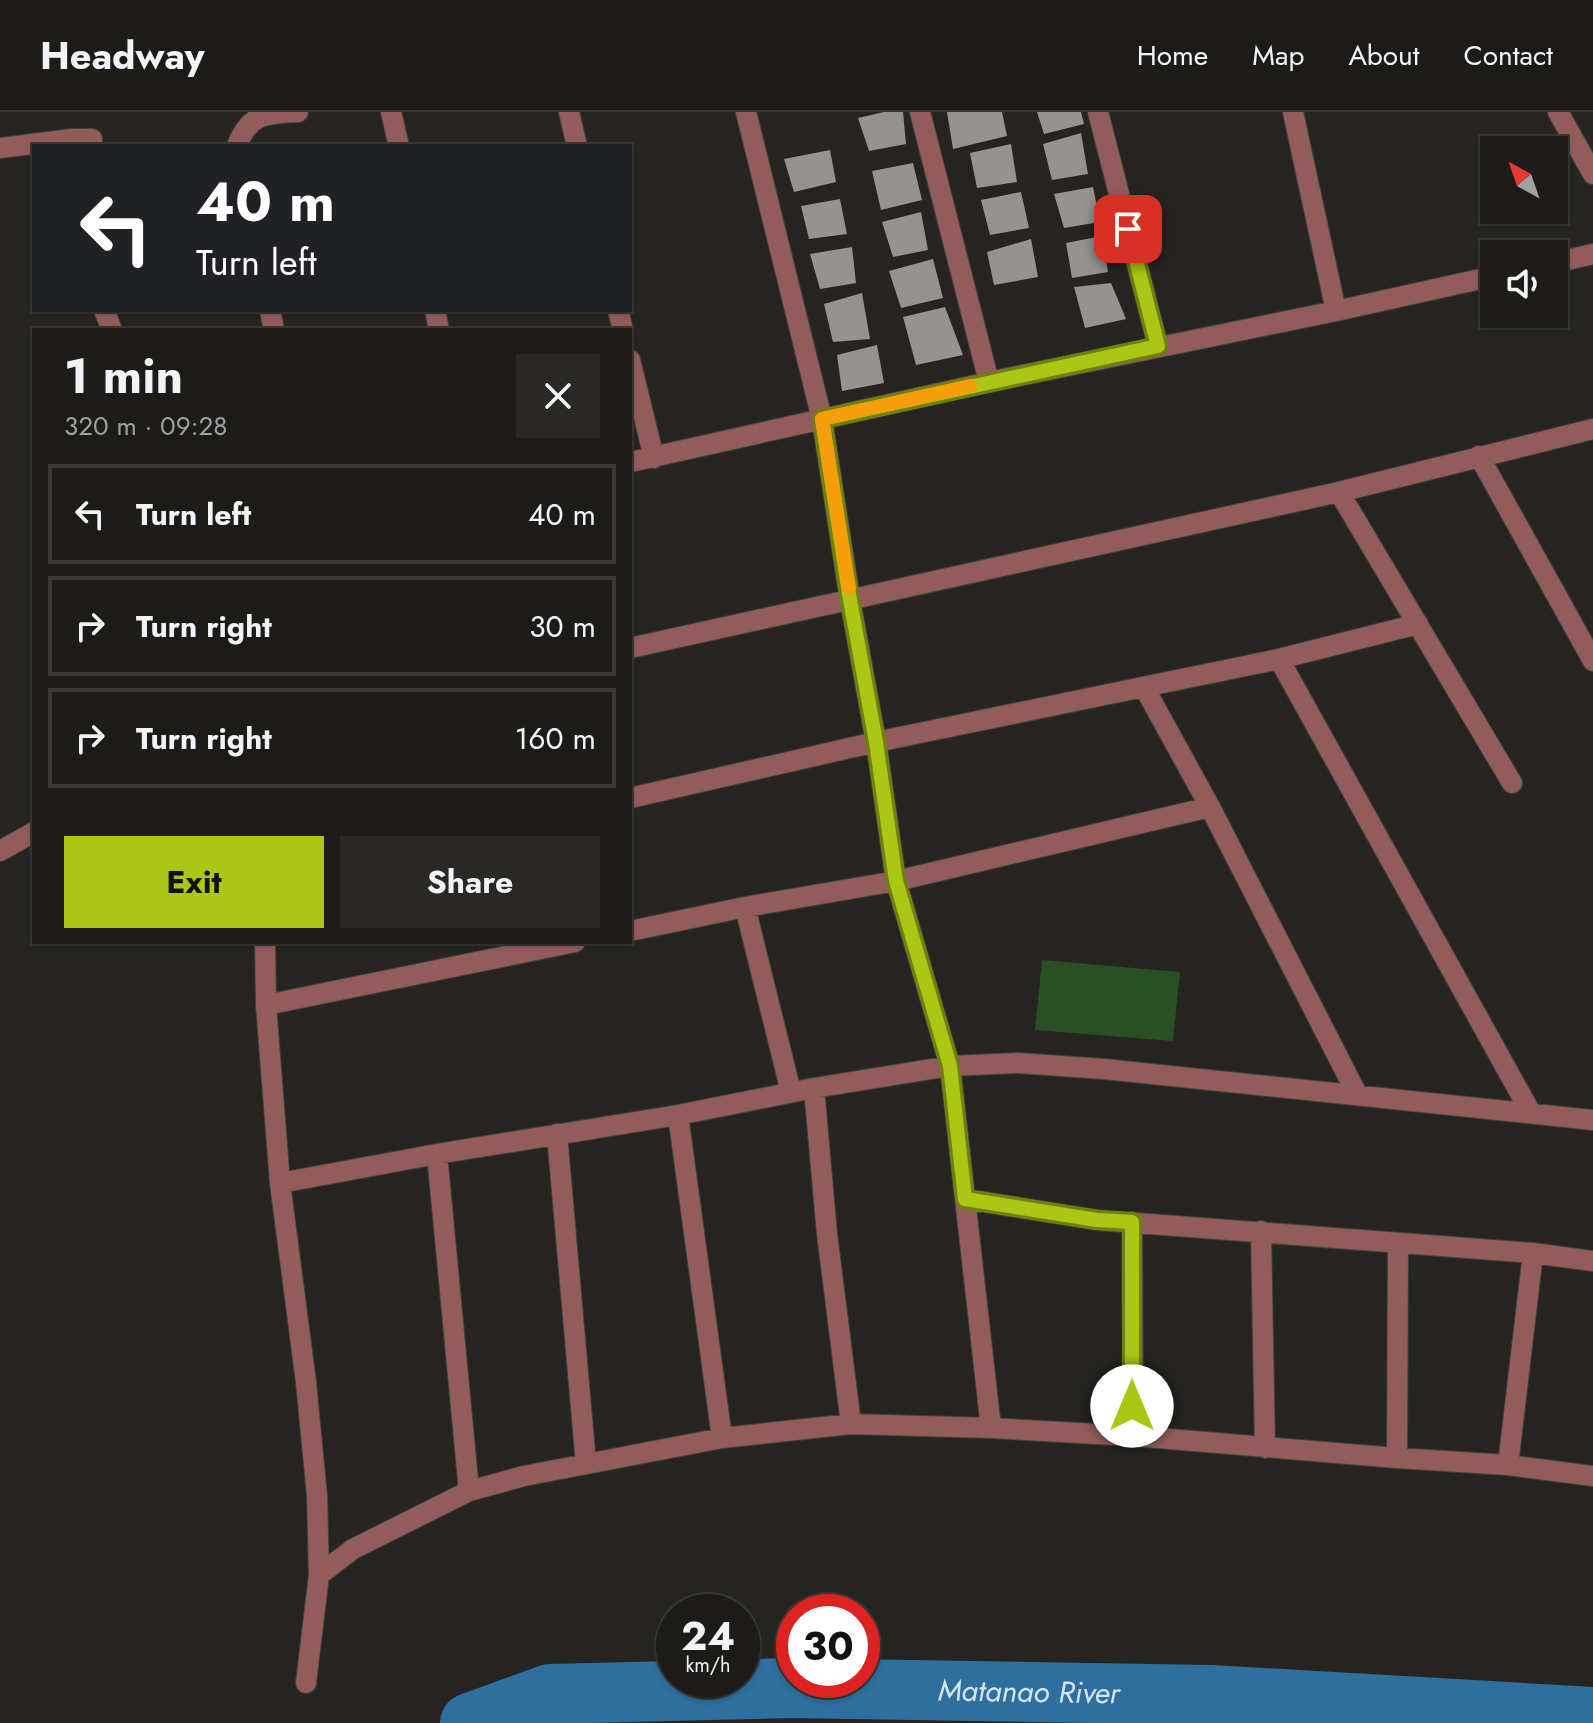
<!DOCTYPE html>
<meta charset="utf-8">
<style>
body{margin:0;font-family:Jost,sans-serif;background:#292825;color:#f1f3f6;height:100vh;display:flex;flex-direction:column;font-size:30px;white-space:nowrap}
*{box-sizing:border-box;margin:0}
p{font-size:26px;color:#a0a1a2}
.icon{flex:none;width:44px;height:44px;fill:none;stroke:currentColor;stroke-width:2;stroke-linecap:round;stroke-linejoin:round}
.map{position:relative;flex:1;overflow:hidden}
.sheet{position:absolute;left:32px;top:216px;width:600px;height:616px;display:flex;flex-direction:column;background:#1c1b18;border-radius:0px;box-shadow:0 2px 6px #0004,0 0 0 2px #3a3937}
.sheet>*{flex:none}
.banner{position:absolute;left:32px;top:32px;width:600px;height:168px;border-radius:0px;box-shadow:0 2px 6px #0004,0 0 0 2px #3a3937;background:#202124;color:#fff;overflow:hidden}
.needle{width:52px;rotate:320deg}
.tools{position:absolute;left:1480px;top:24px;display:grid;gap:16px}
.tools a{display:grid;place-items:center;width:88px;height:88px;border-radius:0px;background:#1c1b18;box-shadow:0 2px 6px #0004,0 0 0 2px #3a3937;font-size:40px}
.speed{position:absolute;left:656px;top:1482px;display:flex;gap:16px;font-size:40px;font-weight:700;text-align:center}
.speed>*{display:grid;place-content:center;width:104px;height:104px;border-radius:50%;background:#1c1b18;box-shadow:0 2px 6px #0004,0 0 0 2px #3a3937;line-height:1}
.speed small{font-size:20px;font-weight:400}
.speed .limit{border:12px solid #d22;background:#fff;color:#111}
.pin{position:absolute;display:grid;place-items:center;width:68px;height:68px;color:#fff;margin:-34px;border-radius:16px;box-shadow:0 4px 12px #0006}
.me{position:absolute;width:88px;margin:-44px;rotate:0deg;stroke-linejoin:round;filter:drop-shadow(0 0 6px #0008)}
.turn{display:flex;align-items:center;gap:28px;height:168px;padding:0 32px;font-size:36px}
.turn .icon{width:104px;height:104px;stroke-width:2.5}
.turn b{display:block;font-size:56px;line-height:68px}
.round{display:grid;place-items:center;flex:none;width:84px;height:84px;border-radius:0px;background:#292825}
.overview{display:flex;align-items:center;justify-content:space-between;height:136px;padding:0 32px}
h1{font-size:48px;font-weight:700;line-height:60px}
.button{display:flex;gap:16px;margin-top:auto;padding:16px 32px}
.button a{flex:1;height:92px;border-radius:0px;background:#abc614;color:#111;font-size:32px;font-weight:700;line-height:92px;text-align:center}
.button a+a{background:#292825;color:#f1f3f6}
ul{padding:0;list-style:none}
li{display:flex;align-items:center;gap:24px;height:100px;margin:0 16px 12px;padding:0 16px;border:4px solid #3a3937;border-radius:0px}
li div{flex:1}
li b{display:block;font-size:30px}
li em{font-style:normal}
header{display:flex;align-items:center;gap:48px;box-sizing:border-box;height:112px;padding:0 40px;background:#1c1b18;border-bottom:2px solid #3a3937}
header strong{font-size:38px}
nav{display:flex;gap:44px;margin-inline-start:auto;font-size:28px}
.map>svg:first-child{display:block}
.green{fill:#2a4f23}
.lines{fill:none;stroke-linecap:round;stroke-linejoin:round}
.river{stroke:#2e6f9e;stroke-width:60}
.building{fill:#96928f}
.minor-casing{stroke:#42413d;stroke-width:22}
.minor{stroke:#925c5b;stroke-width:20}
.route-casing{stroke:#6f810d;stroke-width:20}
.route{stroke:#abc614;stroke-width:14}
.slow{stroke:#f59e0b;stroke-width:14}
.labels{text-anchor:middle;stroke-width:8;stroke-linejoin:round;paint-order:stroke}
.water-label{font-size:30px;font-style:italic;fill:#d5e6f3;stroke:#1c1b17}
</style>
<header>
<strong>Headway</strong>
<nav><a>Home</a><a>Map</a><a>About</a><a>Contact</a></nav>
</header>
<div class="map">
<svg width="1593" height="1611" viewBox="0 0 1593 1611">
<rect width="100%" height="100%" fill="#252420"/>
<path class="green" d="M1042,848L1180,860L1173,929L1035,918Z"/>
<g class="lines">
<path class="river" id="s1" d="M470,1611L550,1582L790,1576L1211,1583L1593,1605"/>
</g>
<path class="building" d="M884,0H903L906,32L869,39L858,6Z
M947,0H1002L1007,24L953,37Z
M1037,0H1081L1084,12L1044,22Z
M1081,21L1088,62L1052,68L1043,32Z
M1011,32L1017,70L977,76L970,41Z
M830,38L836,70L794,80L784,47Z
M913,51L922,88L881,98L872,59Z
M1093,75L1100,110L1064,116L1054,82Z
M1021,80L1029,116L990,123L981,88Z
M840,87L847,122L809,127L801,94Z
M921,100L928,138L893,145L882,110Z
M1102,124L1108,160L1072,166L1066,131Z
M1031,127L1038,165L994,173L987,140Z
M852,135L856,171L820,177L810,142Z
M933,147L943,186L901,196L889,159Z
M1111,171L1126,207L1085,216L1074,175Z
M862,181L870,227L833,230L824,192Z
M945,195L963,243L916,253L903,205Z
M877,233L884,271L842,279L837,243Z"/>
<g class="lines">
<defs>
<path id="minor" d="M391,0L399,34
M569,0L577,34
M746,0L822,307L850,488L876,630L896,769L950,954L991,1316
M920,0L989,270
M1098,0L1158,234
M1293,0L1336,199
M1558,0L1593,62
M237,34C249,1 266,2 298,0
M0,36L72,27H92V34
M1554,151L1593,142
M104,198L112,218
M270,198L274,218
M435,198L439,218
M618,198L623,218
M630,248L654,346
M1479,344L1593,549
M630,350L989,270L1336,199L1494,164
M1339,380L1512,671
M630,536L1339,380L1593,317
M1279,547L1531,1001
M1144,575L1210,695L1357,982
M630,686L876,630L1279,547L1418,512
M0,739L34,720
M745,795L791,980
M630,819L745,795L896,769L1210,695
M265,830L266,893L280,1071L306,1270L317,1384L319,1463L306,1571
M266,893L575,830
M814,976L827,1122L851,1312
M678,1003L722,1326
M557,1022L586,1352
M437,1042L469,1379
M280,1071L437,1042L678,1003L814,976L950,954L1018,951L1104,957L1593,1008
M965,1087L1097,1108L1533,1141L1593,1149
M1132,1110L1133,1324
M1261,1119L1265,1336
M1397,1346L1398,1131
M1508,1353L1533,1141
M319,1463L353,1437L469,1379L524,1364L722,1326L851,1312L991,1316L1133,1324L1397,1346L1508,1353L1593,1364"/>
</defs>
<use href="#minor" class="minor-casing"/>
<use href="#minor" class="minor"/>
</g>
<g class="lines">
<defs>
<path id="route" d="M1128,117L1158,234L822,307L850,488L876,630L896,769L950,954L965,1087L1097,1108L1132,1110V1294"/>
</defs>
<use href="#route" class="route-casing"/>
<use href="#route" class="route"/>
<path class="slow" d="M849,476L822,307L970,274"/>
</g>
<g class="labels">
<g class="water-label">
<text dy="10" stroke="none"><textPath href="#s1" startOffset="564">Matanao River</textPath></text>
</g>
</g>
</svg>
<div class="tools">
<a><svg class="needle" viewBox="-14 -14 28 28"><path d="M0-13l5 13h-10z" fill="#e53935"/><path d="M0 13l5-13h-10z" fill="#a0a1a2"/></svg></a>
<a><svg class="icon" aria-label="sound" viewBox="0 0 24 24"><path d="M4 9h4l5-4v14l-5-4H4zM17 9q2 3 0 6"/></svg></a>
</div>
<div class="speed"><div>24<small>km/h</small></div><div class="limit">30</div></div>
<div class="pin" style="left:1128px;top:117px;background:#d93025"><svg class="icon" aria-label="arrive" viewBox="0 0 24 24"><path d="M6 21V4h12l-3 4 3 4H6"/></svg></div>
<svg class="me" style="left:1132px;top:1294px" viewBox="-20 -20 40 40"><circle r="19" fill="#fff"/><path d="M0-13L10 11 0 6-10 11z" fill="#abc614"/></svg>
<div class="banner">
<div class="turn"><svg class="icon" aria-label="left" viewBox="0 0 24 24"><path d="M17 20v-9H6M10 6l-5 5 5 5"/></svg><div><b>40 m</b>Turn left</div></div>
</div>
<section class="sheet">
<div class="overview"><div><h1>1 min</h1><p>320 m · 09:28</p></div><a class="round"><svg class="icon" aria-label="close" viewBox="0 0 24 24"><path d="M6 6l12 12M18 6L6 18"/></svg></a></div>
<ul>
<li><svg class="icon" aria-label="left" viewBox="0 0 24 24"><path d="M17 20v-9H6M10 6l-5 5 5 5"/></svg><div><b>Turn left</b></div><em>40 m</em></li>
<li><svg class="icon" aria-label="right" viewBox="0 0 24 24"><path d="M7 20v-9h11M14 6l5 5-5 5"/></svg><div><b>Turn right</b></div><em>30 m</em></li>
<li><svg class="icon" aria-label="right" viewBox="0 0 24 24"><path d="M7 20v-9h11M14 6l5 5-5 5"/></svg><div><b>Turn right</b></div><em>160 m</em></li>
</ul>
<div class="button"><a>Exit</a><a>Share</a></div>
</section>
</div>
